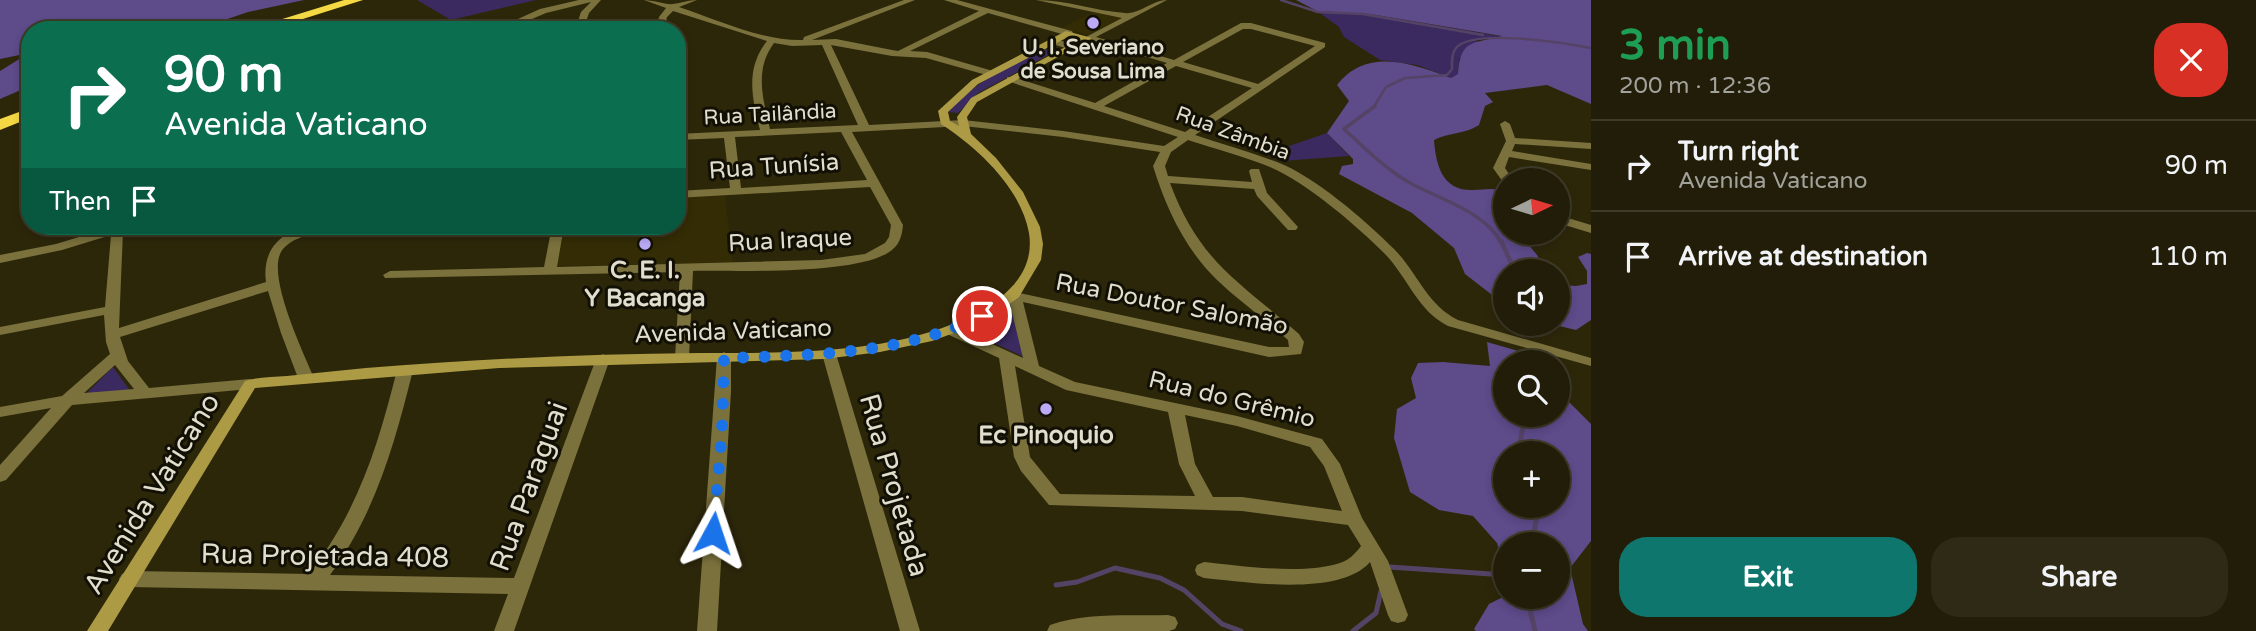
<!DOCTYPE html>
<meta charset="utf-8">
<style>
body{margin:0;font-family:"Varela Round",sans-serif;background:#2e2a16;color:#f1f3f6;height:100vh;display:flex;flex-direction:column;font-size:26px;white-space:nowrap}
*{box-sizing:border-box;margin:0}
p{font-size:23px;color:#a2a29c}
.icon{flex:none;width:38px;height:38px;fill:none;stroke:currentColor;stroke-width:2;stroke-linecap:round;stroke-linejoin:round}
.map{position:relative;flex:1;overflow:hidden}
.side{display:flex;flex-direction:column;background:#221d08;width:665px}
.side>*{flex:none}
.hud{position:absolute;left:21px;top:21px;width:665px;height:214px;border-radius:28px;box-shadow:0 4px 10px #0003,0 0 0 2px #3f3b29;background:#0b6e4f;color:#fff;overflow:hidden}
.needle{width:46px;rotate:85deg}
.fabs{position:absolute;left:1493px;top:168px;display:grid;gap:14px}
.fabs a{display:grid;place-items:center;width:77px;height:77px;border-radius:50%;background:#221d08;box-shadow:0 4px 10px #0003,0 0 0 2px #3f3b29;font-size:35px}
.pin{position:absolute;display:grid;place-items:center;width:60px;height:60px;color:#fff;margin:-30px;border:4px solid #fff;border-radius:50%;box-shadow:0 2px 7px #0007}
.me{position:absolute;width:77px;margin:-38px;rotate:5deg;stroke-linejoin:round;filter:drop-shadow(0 0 5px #0008)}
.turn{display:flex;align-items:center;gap:24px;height:147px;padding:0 28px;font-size:32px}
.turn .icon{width:91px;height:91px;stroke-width:2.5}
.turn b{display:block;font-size:49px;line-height:60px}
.then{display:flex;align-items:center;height:66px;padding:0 28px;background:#0003;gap:14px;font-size:26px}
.round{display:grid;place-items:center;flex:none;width:74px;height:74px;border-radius:28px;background:#2e2a16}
.headline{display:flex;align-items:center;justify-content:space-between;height:119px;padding:0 28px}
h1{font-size:42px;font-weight:700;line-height:52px;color:#1e9e55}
.action{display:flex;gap:14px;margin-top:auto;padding:14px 28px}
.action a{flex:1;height:80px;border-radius:28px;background:#0f766e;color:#fff;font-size:28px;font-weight:700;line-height:80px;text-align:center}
.action a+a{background:#2e2a16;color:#f1f3f6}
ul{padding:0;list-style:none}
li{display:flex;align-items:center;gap:21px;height:91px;padding:0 28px;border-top:2px solid #3f3b29}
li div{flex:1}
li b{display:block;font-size:26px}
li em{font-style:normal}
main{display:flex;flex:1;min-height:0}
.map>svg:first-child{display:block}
.built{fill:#332c05}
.green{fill:#3a2a60}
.forest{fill:#5d4b8a;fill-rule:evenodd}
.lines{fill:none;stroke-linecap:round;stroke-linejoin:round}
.stream-far3{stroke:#554366;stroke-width:2.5}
.stream-far2{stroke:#554366;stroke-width:3.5}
.stream-far1{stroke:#554366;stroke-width:4.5}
.stream{stroke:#554366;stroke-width:5}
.street{fill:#7b713d;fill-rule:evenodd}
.secondary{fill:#ac9b44;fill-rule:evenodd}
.highway{fill:#f4d945;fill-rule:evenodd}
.route{stroke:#1a73e8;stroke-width:12;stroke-dasharray:0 21.6}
.poi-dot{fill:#bcaaf5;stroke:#121005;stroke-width:2.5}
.labels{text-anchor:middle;stroke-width:6;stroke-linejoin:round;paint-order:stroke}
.far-poi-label{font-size:21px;font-weight:bold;fill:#e1decd;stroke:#121005}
.far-street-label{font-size:21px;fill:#e1decd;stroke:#121005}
.street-label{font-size:24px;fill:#e1decd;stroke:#121005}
.poi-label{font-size:24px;font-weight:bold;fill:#e1decd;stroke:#121005}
.near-street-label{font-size:28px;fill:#e1decd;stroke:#121005}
</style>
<main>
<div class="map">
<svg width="1591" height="631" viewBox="0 0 1591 631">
<rect width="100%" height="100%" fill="#2d270a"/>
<path class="built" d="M1095,11L1124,18L1089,35L1061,28Z
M725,196L733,263L556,266L564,226H677V198Z"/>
<path class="green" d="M417,0H536L451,20Z
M1317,11L1370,14L1505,37L1478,40L1459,59L1458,74L1451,78L1417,65L1380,60L1344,37L1339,27Z
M1043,48L1054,52L978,93L958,113L949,112C972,82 1010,66 1043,48Z
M1327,133L1349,156L1282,161L1266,154Z
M1011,308L1024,357L971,332Z
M113,367L131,392L83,397Z"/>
<path class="forest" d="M0,0H304L248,12L195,30H30V86L0,99V71L29,53L0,59Z
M1296,0H1591V104L1547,85L1485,93L1493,102L1485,106L1479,125C1463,135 1449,132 1434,140C1436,165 1442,191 1473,190C1485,190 1493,187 1505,192V233H1519L1537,255L1545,271H1505V305L1465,274L1454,248L1412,213L1339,174L1342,166L1353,164V159L1327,133L1349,101L1337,85C1367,46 1414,64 1451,78L1458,74C1460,37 1476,44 1502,36L1370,14L1317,11Z
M1587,253L1591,254V320L1576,330L1551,324H1558V285L1576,286L1587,284V271L1578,257Z
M1487,342L1536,356L1538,362H1505V415H1558V391L1591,424V541L1570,568L1583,624L1588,631H1476L1474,629L1489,604L1505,596L1558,597V544H1505V570L1497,543L1473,516L1439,510L1410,492L1394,438L1397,409L1416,398L1411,378L1418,363L1443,362L1490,366ZM1558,453V506H1505V453Z"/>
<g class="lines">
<path class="stream-far3" d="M1281,0L1318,12L1363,14L1483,35
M1373,108L1386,87L1405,78L1447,75L1452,69C1452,62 1451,54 1456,48C1472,28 1566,43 1591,48"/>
<path class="stream-far2" d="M1375,106L1344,129C1365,148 1386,170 1412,184C1440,199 1487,213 1501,243"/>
<path class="stream-far1" d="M1501,241L1515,271"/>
<path class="stream" d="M1518,453L1523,426L1531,415
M1529,544L1534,535L1538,506
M1390,567L1505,575
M1056,585L1077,582L1115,568L1160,578L1184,590L1222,624L1241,631
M1527,597L1535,631
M1353,631L1376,613L1381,591"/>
<path class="street" d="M579,0H601L589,13L583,30H575L581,12L591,2L546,13L506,30H494L540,9Z
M644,0C653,0 666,5 673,4C682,3 688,0 697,0L679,7C718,20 762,41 803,40L804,37L904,0H915L812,40L836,39L892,50L898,51L979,11L944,0H957L1072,31L1073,33L1069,36L988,13L910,51L927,52L993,71L995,73L990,76L926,58L892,56L831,45L869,125L963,120L1063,131L1164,146L1178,137L1007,81V77H1013L1095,103L1167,63L1084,38L1122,18L1036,0C1067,0 1095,11 1125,13C1139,15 1152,0 1167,0L1096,37L1174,60L1241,23H1251L1325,43V47L1195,135C1222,144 1250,152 1277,162C1314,176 1365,220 1394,249C1417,272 1427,305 1458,320L1591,358V366L1448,326C1417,310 1408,278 1385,254C1357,226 1306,182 1270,167C1243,156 1215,149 1188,140L1171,152L1165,166L1168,176L1252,182L1249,171L1251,169H1259L1267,193L1298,227L1296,230H1288L1257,196L1254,189L1170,183C1200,263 1239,281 1299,334L1304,342L1301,354L1269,357L1023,302L1039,366L1075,382L1237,416L1322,439L1340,464L1362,518L1388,561L1408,615L1405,621L1398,623L1391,621L1388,615L1370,562C1340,597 1246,582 1204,578L1197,575L1195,570L1197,565L1204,562C1242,566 1304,575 1340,563C1349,560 1355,554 1361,546L1348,525L1242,511L1049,505L1021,471L1014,457L999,358L947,334L945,331L947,328H957L1023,358L1008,296L1015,292L1269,347H1289L1288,340C1265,319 1239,301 1217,280C1185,249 1166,208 1153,166L1160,152L1063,137L963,126L852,132L903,225C902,235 900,243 893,249C864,276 735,270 693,271L689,358L682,363L675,358L680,272L385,278L383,275L390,271L544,267L552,226H564L557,267L821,260L865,254L885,243L889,237L891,225L870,187L677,198V191L730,188L724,138L677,140V134L760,130C752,98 745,69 767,41L673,11L667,17L664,30H656L659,17L666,8ZM1243,29H1251L1315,46L1258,84L1183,62ZM774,43L792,46L822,45L858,125L770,129C763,99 754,70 774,43ZM1176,66L1252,88L1185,132L1104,106ZM841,132L867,180L741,188L735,137ZM1015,366L1066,390L1168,412L1179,464L1195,496L1060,494L1030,457ZM1185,415L1237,426L1310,447L1324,466L1342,511L1242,497H1213L1195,464Z
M1052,38L1075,45L1076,47L1072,50L1049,43V39Z
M1505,121L1510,124L1515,138L1591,143V149L1515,144L1512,151L1591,164V170L1509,157L1505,168L1513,180L1503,182L1493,168L1506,141L1500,124Z
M1558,215L1591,225V233L1558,223Z
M115,226H134L123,231L119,328L266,282C261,245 287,226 322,226C312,236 290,237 281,252C267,277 303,352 314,378L306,383L298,378L281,333L268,291L120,337L128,361L149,388L250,379L258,384L250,389L72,405L6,480L0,482V465L51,408L0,417V407L62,396L110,354L106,342L104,315L0,335V327L105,307L111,235L62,250L0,263V255L56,244ZM115,365L134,389L84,393Z
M829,349L836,354L920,631H900L822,354Z
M724,352L731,357V391L717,631H697L717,357Z
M603,354L610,359L514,631H494L508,594L129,587L122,584L119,579L122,574L129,571L309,574C358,511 378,446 397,370L405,365L413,370C395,443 375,514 330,575L514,578L596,359Z
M1168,615L1175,617L1178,623L1175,629L1169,631H1047L1050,625C1086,612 1130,616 1168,615Z"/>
<path class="secondary" d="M1066,31L1092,38L977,102L967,117L971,134L996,158L1023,192L1040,227L1043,244L1041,260L1019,297L984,322L932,341L880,352L824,359L499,368L255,388L108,631H87L245,381C258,377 273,377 287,376C313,373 339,371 366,368C477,359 588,354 699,353C771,353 861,354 930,332C974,318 1038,289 1029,233C1021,188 978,148 941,124L938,111L972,80ZM1070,36L1080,39L971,98L957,117L959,126L950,121L948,112L978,84Z"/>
<path class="highway" d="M344,0H363L268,30H247Z
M30,108V118L0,130V119Z"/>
</g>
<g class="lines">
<path class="route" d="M713,533L722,432L724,358C813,355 901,355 982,316"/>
</g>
<g class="poi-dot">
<circle cx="1093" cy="23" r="7"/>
<circle cx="645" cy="244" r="7"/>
<circle cx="1046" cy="409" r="7"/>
</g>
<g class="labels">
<g class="far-poi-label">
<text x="1093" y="54">U. I. Severiano<tspan x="1093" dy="24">de Sousa Lima</tspan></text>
</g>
<g class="far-street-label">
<text transform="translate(770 114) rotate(-3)" y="7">Rua Tailândia</text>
<text transform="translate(1233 133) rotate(20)" y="7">Rua Zâmbia</text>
</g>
<g class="street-label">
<text transform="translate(774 166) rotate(-4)" y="8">Rua Tunísia</text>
<text transform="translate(790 240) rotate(-3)" y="8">Rua Iraque</text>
<text transform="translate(1172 304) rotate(11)" y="8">Rua Doutor Salomão</text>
<text transform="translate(733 331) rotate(-2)" y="8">Avenida Vaticano</text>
<text transform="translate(1232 399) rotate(14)" y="8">Rua do Grêmio</text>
</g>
<g class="poi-label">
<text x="645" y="278">C. E. I.<tspan x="645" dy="28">Y Bacanga</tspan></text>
<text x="1046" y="443">Ec Pinoquio</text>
</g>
<g class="near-street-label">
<text transform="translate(895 485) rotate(74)" y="10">Rua Projetada</text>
<text transform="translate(528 486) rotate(-70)" y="10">Rua Paraguai</text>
<text transform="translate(151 493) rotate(-58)" y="10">Avenida Vaticano</text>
<text transform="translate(325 555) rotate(1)" y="10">Rua Projetada 408</text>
</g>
</g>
</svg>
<div class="fabs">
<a><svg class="needle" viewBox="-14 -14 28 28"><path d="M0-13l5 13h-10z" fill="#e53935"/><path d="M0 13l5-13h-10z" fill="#a2a29c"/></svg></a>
<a><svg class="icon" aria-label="sound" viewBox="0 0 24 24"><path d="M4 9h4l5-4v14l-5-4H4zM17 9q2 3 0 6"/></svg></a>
<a><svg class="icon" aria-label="search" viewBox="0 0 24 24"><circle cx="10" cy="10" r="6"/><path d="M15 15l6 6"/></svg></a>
<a>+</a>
<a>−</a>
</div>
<div class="pin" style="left:982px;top:316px;background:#d93025"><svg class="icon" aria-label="arrive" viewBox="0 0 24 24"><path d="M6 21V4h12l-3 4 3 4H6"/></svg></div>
<svg class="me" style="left:713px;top:533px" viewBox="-20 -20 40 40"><path d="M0-17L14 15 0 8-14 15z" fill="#1a73e8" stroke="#fff" stroke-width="4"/></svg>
<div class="hud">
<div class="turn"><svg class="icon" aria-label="right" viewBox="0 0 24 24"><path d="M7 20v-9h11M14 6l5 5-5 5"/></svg><div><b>90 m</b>Avenida Vaticano</div></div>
<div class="then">Then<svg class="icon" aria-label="arrive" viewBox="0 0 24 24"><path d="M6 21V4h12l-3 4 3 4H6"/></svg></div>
</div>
</div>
<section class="side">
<div class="headline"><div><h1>3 min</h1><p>200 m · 12:36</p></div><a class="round" style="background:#d93025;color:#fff"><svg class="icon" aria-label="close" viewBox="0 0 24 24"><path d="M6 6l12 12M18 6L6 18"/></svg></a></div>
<ul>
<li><svg class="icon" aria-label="right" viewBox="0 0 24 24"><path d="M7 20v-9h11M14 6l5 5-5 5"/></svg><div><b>Turn right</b><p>Avenida Vaticano</p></div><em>90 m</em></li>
<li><svg class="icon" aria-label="arrive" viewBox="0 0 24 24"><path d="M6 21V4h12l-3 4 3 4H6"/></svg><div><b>Arrive at destination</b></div><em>110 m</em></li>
</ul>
<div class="action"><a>Exit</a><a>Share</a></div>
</section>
</main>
